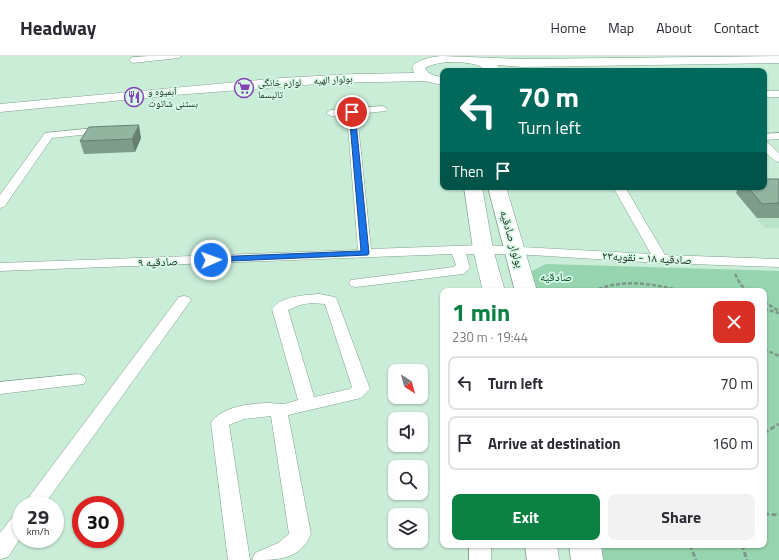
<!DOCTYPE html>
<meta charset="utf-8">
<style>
body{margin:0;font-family:"Titillium Web","Noto Naskh Arabic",sans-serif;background:#f2f2f3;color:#2b2b33;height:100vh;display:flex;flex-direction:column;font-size:15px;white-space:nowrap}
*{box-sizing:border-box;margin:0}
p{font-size:13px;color:#7c7c81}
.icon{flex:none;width:22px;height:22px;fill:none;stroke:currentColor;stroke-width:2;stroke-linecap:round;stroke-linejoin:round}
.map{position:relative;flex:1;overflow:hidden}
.panel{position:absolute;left:440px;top:232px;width:327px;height:260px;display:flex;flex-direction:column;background:#fff;border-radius:8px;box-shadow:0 1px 3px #0004}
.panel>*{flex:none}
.guide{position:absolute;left:440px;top:12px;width:327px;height:122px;border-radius:8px;box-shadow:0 1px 3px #0004;background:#00695c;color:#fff;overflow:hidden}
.needle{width:26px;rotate:143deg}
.controls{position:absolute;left:388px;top:308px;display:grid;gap:8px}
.controls a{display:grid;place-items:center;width:40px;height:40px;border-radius:8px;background:#fff;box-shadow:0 1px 3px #0004;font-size:20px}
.speed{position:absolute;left:12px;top:440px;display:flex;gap:8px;font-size:20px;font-weight:700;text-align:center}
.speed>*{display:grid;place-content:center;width:52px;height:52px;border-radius:50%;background:#fff;box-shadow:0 1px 3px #0004;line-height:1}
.speed small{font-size:10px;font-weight:400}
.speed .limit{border:6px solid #d22;background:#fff;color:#111}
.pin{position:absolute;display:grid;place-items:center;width:34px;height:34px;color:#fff;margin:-17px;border:2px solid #fff;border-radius:50%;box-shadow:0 1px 4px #0007}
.me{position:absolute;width:44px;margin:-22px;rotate:88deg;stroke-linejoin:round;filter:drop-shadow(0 0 3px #0008)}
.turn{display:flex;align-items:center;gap:14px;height:84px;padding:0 12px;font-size:18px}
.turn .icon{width:52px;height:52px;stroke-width:2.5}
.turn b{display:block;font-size:28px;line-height:34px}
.then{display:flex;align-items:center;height:38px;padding:0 12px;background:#0003;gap:8px;font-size:15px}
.round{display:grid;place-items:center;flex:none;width:42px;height:42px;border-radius:8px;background:#f2f2f3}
.head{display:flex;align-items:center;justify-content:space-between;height:68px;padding:0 12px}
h1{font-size:24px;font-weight:700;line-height:30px;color:#0b8043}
.action{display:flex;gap:8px;margin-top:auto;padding:8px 12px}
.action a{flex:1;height:46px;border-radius:8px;background:#0b8043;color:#fff;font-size:16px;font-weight:700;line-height:46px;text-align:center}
.action a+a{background:#f2f2f3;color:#2b2b33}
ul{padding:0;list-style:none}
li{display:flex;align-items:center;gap:12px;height:54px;margin:0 8px 6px;padding:0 4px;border:2px solid #e1e1e2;border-radius:8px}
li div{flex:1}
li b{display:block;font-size:15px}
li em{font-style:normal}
header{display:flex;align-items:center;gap:24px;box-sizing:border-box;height:56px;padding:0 20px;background:#fff;border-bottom:1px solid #e1e1e2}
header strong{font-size:19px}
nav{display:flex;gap:22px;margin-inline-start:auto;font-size:14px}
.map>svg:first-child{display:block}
.built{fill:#b9e4ca}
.green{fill:#97d4b0}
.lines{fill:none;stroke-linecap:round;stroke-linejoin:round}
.street-casing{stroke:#7fa18c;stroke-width:1}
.secondary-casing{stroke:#7fa18c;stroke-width:1}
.path-far1{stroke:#7d9788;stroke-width:2.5;stroke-dasharray:4 2;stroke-linecap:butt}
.path{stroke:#7d9788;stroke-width:3;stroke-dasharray:5 2.5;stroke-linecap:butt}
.street{fill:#fff;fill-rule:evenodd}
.secondary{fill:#fff;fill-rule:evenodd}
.wall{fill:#7e9c8a}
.shaded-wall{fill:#667f70}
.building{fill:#92b5a0;stroke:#667f70}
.route{fill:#1a73e8;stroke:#114b97}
.labels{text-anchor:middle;stroke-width:3.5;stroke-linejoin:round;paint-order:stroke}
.far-street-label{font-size:10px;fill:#223028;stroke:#d6fae4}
.far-poi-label{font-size:10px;fill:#223028;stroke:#d6fae4;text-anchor:start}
.street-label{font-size:12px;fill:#223028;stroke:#d6fae4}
.park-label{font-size:12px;fill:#044f30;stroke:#d6fae4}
</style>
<header>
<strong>Headway</strong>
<nav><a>Home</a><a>Map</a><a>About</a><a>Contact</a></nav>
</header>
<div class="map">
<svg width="779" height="504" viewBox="0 0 779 504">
<rect width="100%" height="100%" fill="#c9edd7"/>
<path class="built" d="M736,137H779V172H765Z"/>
<path class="green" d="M546,208L779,215V504H603L600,489H764V235H534L528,217Z"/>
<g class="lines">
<defs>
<path id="street" d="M150,0H182L178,2L133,7L129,4L133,1Z
M764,35H779V41H764Z
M383,50L388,53L386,55L357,58L371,193L483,189L651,198L613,131H625L665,199L779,203V211L661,207L515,198H466L470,212L463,218L356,231L351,230L349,227L351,224L454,211L456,209L452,198L0,215V207L358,194L347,59L331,60L326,57L331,54Z
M105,71L110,74L109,76L52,82L4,151L0,152V139L45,77Z
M779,77V83L764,84V78Z
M764,86L768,87L779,97V106L775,105L764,95Z
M319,238L335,241L337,244L370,333L361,342L288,359L311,478C300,504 278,504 252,504L255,497L278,487L289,478L271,360L244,363L229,369L250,504H228L211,367C221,350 253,347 270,347C274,347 276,348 280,348C286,348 292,346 298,344L272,253C281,240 305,239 319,238ZM311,247L325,248L352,331L350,333L314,341L288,254L300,249Z
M184,240L189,241L191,244L44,449H23L179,241Z
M78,318L84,320L86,324L84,328L0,338V326Z
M21,456V481L8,501L0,503V477L14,459Z
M469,489H491V504H469Z"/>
<path id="secondary" d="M441,0L522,3L779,0V7L522,11L498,9L500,15C497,15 491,16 488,15C484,14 481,10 477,9C462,5 439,4 425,12C428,19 436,20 443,21V29L424,25L330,27L175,39L0,56V48L281,22L354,18L414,17L412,11C418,3 432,1 441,0Z
M464,131H482L493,193L505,235H483L473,193Z
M488,131H506L537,235H515Z
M525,489H557L559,504H527Z
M569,489H601L603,504H571Z"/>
</defs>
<use href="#street" class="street-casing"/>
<use href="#secondary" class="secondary-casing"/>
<path class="path-far1" d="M735,218L741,229L748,235
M593,235C624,222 652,228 683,235
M764,246L779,255
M764,253L779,257
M764,293L779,300"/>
<path class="path" d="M764,377L779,368
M764,458L779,459
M690,489L696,504
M742,489L747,504"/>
<use href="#street" class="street"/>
<use href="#secondary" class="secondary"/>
</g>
<path class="wall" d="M141,82L135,96L84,98L80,85Z
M779,123V162H757L736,137L738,131H764Z"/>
<path class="shaded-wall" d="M139,69L141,82L135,96L132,83Z"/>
<path class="building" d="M139,69L132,83L80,85L89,71Z
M764,123H779V147L762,148L748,131H764Z"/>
<path class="route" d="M352,54L355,56L369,197L368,199L208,206L207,204L208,202L211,201L361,195L349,56Z"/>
<defs>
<symbol id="supermarket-ring" viewBox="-11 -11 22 22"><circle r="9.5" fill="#d6fae4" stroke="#8643b7" stroke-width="1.5"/><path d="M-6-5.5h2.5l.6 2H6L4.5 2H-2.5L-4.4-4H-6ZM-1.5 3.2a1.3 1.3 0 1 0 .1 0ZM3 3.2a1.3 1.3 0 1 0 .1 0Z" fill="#8643b7"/></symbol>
<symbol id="restaurant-ring" viewBox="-11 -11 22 22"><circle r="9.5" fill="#d6fae4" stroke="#8643b7" stroke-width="1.5"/><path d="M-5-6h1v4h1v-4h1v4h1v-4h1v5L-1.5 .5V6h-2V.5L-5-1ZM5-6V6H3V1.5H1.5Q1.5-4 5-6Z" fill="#8643b7"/></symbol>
</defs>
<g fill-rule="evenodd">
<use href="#supermarket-ring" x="233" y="21" width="22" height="22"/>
<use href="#restaurant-ring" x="123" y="30" width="22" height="22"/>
</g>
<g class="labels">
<g class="far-street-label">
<text transform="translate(333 23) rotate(-3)" y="4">بولوار الهیه</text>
</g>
<g class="far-poi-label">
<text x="258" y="30">لوازم خانگی<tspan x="258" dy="12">تالیسما</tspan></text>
<text x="148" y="39">آبمیوه و<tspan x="148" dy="12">بستنی شاتوت</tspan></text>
</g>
<g class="street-label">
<text transform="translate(512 183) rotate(74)" y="4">بولوار صادقیه</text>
<text transform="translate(647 202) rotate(3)" y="4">صادقیه ۱۸ - نقویه۲۳</text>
<text transform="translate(158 206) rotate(-2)" y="4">صادقیه ۹</text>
</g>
<g class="park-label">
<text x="556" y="225">صادقیه</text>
</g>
</g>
</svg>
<div class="controls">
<a><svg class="needle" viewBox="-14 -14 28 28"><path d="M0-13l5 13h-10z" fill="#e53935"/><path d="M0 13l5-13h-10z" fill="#7c7c81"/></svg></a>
<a><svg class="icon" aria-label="sound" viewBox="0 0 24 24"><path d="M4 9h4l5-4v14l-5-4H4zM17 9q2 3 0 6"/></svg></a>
<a><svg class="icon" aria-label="search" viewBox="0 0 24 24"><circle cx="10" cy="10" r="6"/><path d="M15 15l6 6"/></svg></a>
<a><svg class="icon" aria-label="layers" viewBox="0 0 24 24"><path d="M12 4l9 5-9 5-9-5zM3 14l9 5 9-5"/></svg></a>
</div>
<div class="speed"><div>29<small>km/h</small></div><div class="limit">30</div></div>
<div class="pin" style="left:352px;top:56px;background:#d93025"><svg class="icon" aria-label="arrive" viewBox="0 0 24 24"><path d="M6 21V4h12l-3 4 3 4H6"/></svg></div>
<svg class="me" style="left:211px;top:204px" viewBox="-20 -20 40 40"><circle r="17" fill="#1a73e8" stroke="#fff" stroke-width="3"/><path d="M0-11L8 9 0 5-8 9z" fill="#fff"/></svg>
<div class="guide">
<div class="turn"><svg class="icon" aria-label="left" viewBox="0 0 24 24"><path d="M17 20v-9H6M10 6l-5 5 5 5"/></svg><div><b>70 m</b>Turn left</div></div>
<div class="then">Then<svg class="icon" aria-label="arrive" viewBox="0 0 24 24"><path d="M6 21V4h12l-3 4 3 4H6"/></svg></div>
</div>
<section class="panel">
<div class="head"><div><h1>1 min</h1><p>230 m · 19:44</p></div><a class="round" style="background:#d93025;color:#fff"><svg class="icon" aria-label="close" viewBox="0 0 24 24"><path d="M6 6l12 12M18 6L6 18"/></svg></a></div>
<ul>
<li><svg class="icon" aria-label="left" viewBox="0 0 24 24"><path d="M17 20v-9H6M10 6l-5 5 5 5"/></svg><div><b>Turn left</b></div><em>70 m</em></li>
<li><svg class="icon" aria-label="arrive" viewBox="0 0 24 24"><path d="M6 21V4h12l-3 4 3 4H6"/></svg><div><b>Arrive at destination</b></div><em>160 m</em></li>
</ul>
<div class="action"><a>Exit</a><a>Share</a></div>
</section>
</div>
